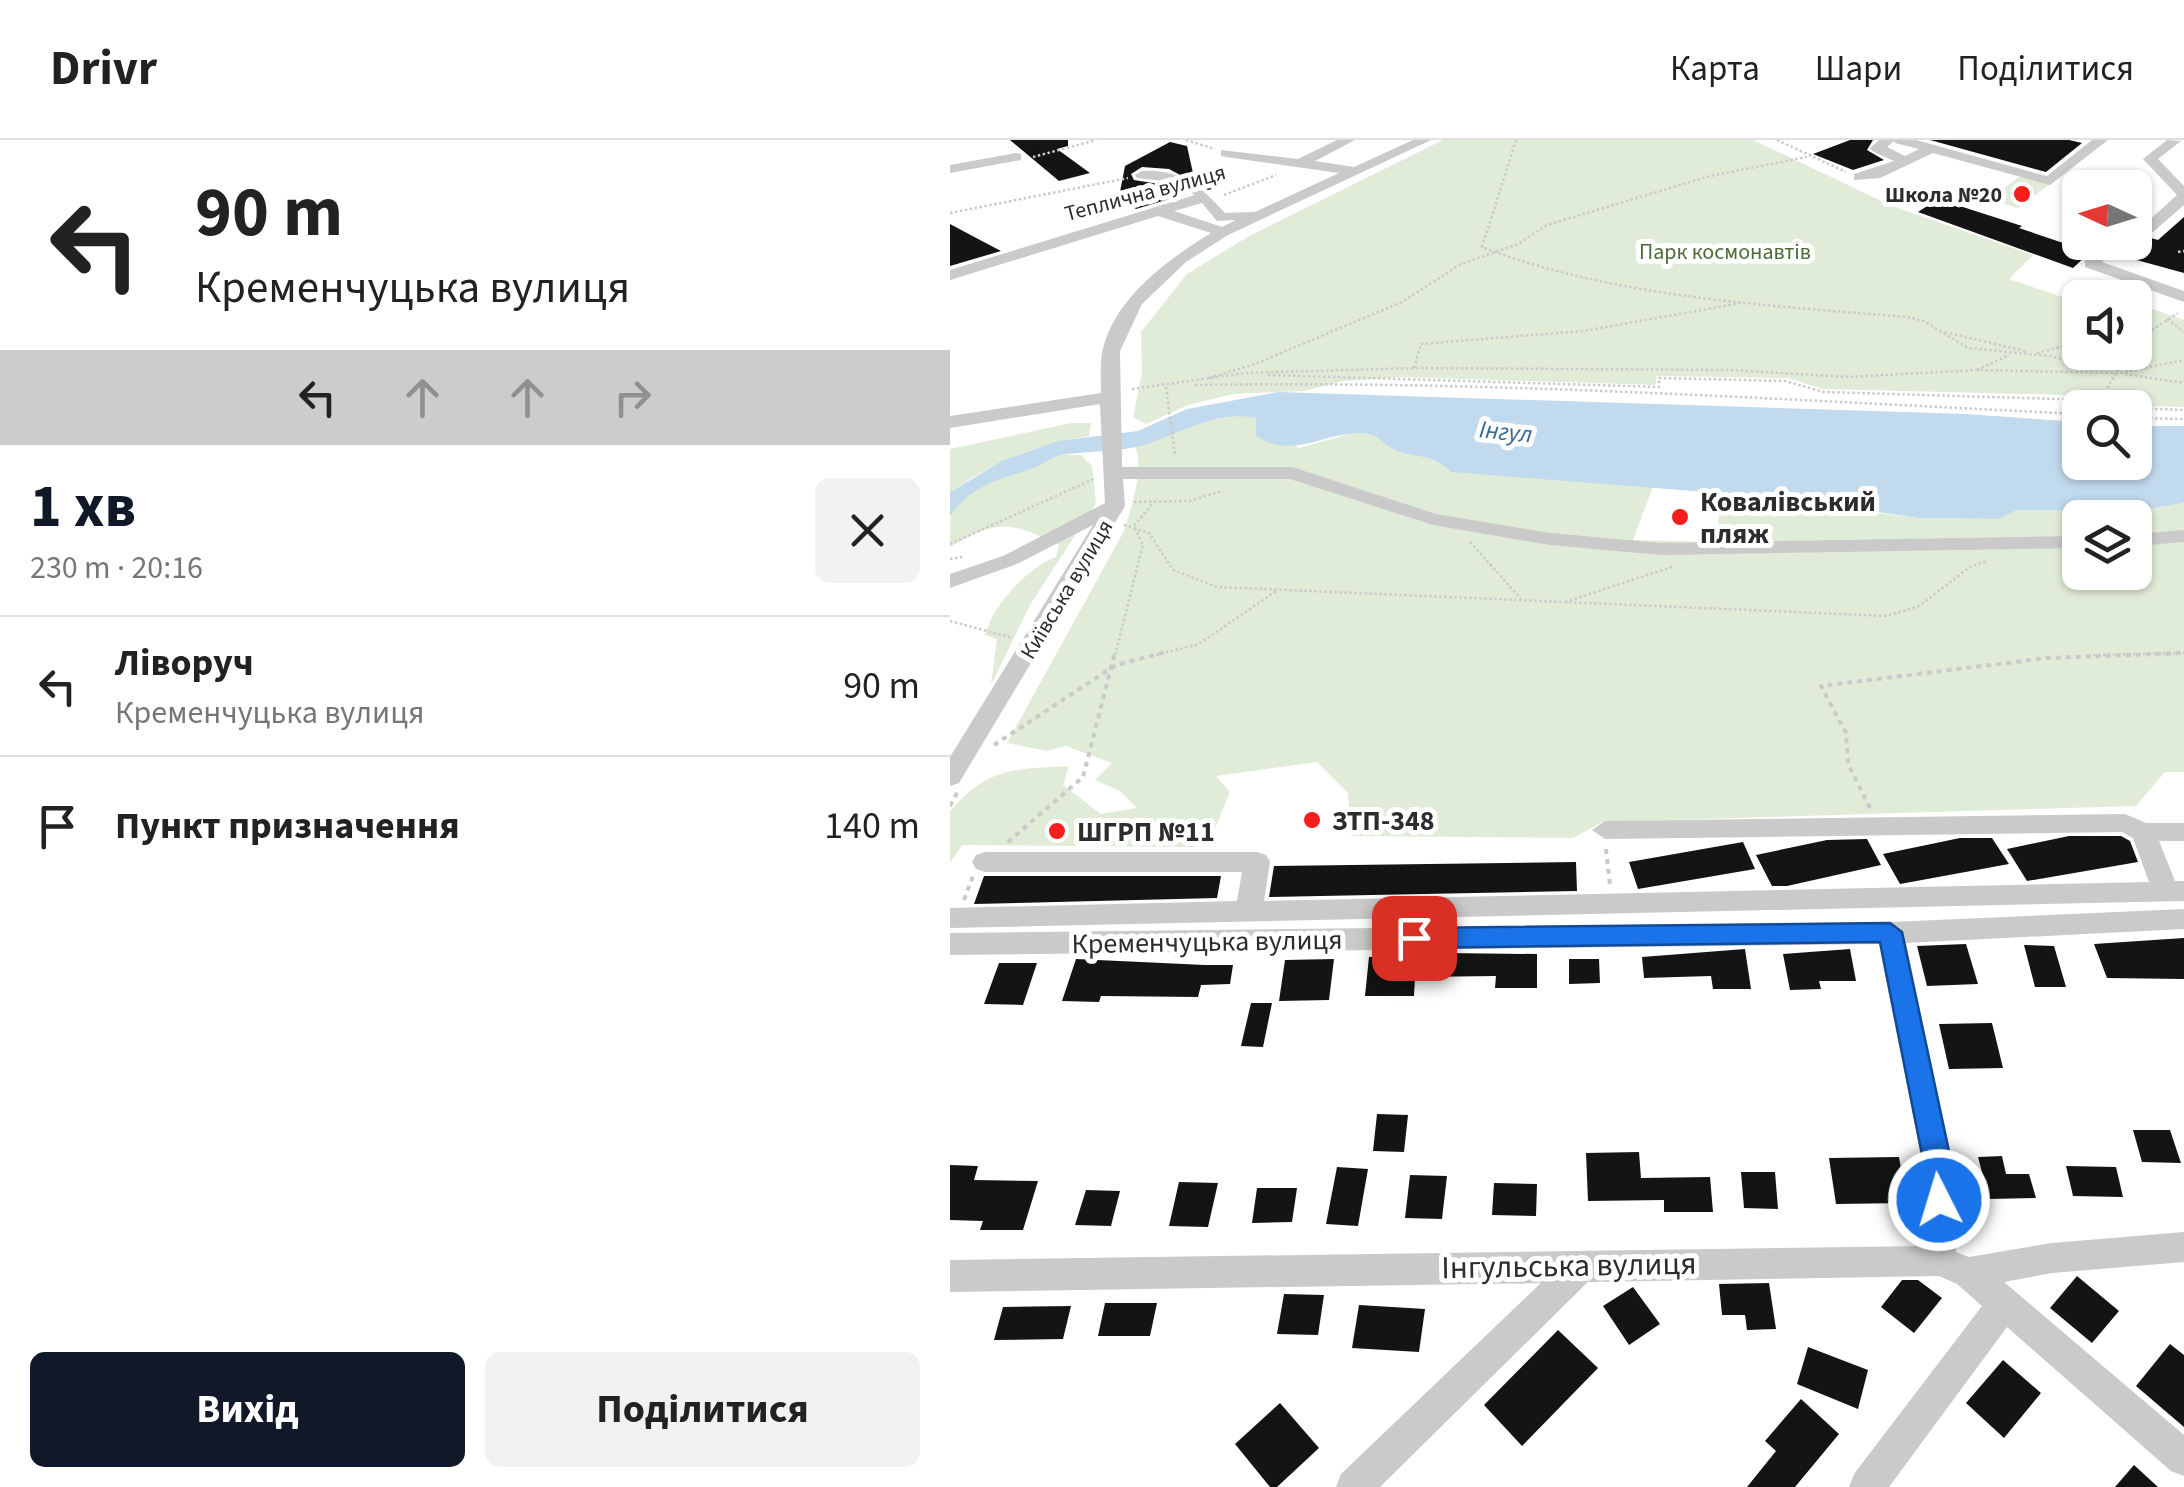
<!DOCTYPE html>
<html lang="uk">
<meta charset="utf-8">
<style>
body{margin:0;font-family:"Source Sans 3",sans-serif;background:#f2f2f2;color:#222;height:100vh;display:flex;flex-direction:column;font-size:38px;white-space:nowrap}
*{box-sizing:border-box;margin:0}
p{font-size:32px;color:#767676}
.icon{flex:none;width:55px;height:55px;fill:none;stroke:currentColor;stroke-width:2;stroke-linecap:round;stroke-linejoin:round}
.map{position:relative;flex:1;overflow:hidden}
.drawer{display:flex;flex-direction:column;background:#fff;width:950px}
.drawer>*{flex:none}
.hud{background:#fff;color:#222;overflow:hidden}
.needle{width:65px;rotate:274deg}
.fabs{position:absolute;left:1112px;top:30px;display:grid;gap:20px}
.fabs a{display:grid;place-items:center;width:90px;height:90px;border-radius:15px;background:#fff;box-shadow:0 2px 8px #0004;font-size:50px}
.pin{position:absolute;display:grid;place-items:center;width:85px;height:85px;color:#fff;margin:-42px;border-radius:20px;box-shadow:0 5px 15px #0006}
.me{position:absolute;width:110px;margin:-55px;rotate:355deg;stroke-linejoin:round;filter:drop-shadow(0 0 8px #0008)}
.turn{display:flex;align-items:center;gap:35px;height:210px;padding:0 30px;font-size:45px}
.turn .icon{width:130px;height:130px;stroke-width:2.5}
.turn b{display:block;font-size:70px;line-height:85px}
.lanes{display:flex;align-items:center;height:95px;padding:0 30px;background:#0003;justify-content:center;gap:50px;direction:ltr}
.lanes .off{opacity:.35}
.round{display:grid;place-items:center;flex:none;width:105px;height:105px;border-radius:15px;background:#f2f2f2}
.head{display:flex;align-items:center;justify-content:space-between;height:170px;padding:0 30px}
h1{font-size:60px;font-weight:700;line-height:75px;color:#111827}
.action{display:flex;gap:20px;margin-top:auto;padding:20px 30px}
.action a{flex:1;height:115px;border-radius:15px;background:#111827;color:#fff;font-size:40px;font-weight:700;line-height:115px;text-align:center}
.action a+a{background:#f2f2f2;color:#222}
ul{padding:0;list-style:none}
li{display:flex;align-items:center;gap:30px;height:140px;padding:0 30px;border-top:2px solid #e0e0e0}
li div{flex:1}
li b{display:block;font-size:38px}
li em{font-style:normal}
header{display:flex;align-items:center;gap:60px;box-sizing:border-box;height:140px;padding:0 50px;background:#fff;border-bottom:2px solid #e0e0e0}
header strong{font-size:48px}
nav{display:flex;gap:55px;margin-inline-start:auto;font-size:35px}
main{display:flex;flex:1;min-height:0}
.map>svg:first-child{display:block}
.green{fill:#e1ecd8;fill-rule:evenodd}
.water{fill:#c2daee}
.building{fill:#141414}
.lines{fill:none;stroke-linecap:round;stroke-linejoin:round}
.path-far1{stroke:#cacaca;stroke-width:2.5;stroke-dasharray:2.5 2.5;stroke-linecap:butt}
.path{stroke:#cacaca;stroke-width:4;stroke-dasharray:5 5;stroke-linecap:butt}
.minor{fill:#cacaca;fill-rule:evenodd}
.route{fill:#1a73e8;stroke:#114b97;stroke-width:2.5}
.poi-dot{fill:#f51e1d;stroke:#fff;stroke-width:4}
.labels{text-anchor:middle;stroke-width:10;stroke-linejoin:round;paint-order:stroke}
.far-street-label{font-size:22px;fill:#2d2d2d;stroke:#fff}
.far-poi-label{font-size:22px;font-weight:bold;fill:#2d2d2d;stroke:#fff;text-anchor:end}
.far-park-label{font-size:22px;fill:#4b6c36;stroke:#fff}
.far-water-label{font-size:25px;font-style:italic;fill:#346895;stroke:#fff}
.poi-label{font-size:28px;font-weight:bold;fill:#2d2d2d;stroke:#fff;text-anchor:start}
.street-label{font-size:28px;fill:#2d2d2d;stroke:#fff}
.near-street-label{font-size:32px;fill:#2d2d2d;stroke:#fff}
</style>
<header>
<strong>Drivr</strong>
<nav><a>Карта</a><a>Шари</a><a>Поділитися</a></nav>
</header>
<main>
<section class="drawer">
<div class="hud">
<div class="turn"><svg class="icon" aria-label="left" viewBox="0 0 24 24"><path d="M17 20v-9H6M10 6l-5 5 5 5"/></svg><div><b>90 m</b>Кременчуцька вулиця</div></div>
<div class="lanes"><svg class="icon" aria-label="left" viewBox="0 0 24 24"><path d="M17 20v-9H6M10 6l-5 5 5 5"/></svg><svg class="icon off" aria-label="ahead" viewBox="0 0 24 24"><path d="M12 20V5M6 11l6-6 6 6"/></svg><svg class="icon off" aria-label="ahead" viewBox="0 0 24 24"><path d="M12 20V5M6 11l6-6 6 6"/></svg><svg class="icon off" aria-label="right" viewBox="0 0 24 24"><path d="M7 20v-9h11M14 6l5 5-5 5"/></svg></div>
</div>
<div class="head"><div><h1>1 хв</h1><p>230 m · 20:16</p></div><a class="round"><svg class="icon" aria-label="close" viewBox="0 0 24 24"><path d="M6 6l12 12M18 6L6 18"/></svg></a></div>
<ul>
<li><svg class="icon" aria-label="left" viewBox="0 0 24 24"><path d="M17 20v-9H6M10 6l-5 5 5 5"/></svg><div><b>Ліворуч</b><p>Кременчуцька вулиця</p></div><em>90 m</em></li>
<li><svg class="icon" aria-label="arrive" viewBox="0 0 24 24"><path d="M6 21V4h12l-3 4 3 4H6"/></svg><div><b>Пункт призначення</b></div><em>140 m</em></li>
</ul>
<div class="action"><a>Вихід</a><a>Поділитися</a></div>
</section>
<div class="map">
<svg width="1234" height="1347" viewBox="0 0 1234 1347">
<rect width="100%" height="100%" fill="#fff"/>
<path class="green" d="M493,0H803L942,66L1083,115L1059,139L1130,163V212H1185V163L1234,180V267L1164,265L1155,256L873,249L838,238L707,236L705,245L451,237L394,241L354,251L283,254L238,265L196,284L183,277L192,233L191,192L237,134L299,96Z
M1071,35L1100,44L1068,68L1039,60Z
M290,274L306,278L349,308L403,293L424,294L444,310L487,317L502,332L703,347L683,400L767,402L770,354L968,378L1047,379L1067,370L1185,371L1234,363V632H1215L1186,666L653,682L623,698L401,696L398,653L367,622L266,636L280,652L266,686L244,707L12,705L0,723V671C39,627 64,629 119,626L113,645L151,674L187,668L170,651L145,640L162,623L116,606L97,611L57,603L174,391C181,367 195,330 185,306L203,302L234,285ZM1130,378H1185V432H1130Z
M121,283H141L139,296C88,304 42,323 0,352V309Z
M108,315H131L142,326L146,363L80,465L41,545L47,499L35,495C42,466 78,427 106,417L109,405C60,381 48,379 0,407C0,398 0,383 1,375C15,335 77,334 108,315Z"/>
<path class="water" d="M329,252L1016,274L1130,282V322H1185V286H1234V363L1185,371L1067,370L1048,379L968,378L832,358L501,332C483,313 468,319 445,310C435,306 430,296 419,294C377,288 346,322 306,296V278C268,270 237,290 203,302C174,313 142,310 112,315C102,316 94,325 84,328C49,340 23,344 0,376V352L52,321L108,301L188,291L237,269Z"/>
<path class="building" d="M60,0H118V6L107,9L140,33L109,41Z
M900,0H923L917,10L934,20L903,30L863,14Z
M980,0H1119L1132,3L1096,32Z
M220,2L237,6L243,33L266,48L258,50L219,29L192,27L181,34L184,40L221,46L236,54L186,69L169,57L175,26Z
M988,59L1072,86L1069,88L1140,112L1123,128L968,72Z
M1234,77V133L1172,116L1194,96L1208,100Z
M0,84L30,100L51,111L0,126Z
M1119,696H1171L1180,701L1188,722L1077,741L1057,709Z
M1010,698H1042L1059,724L950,744L933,714Z
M917,699L931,725L837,746H822L806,715L877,700Z
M793,702L805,729L688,749L679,722Z
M626,722L627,751L319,757L324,726Z
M34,736H271L267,758L24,764Z
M1234,798V839L1157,838L1144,804Z
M1016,804L1028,844L977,846L967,806Z
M1074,805L1104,806L1116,847H1085Z
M795,809L801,849H763L761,836L694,838L692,817Z
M900,809L906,841H869L871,849L840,850L833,814Z
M495,813L587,814V848H545L546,836L465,837L464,856H415L419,817Z
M126,819L255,825H283L280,844L251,845L248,857L151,856L149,862L112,861Z
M384,819L379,860L329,861L335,820Z
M619,819H649L650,843L619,844Z
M49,823H87L73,865L34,864Z
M301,863H322L313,907L291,906Z
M1042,883L1053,928L999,929L989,884Z
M427,974L458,975L454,1012L423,1011Z
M1183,990H1220L1231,1023L1192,1022Z
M689,1012L691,1038L760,1037L763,1072H714V1060L638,1061L636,1013Z
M1052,1016L1056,1034H1079L1086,1058L1039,1059L1028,1017Z
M949,1017L957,1063L886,1064L879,1018Z
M0,1025L28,1026L24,1040L88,1041L73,1090H30L33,1081L0,1080Z
M1116,1026L1166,1027L1173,1057L1123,1056Z
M387,1027L418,1029L408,1086L376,1084Z
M791,1032H825L828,1069L794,1068Z
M460,1035L497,1036L492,1079L455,1078Z
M229,1042L268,1043L258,1087L219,1086Z
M544,1043L587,1044L586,1076L542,1075Z
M307,1048H347L342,1082L302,1083Z
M136,1050L170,1051L161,1086L125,1085Z
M1127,1136L1169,1171L1142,1203L1100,1168Z
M952,1140H968L992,1158L964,1193L931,1167Z
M819,1143L826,1189L797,1190L795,1175H772L769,1144Z
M683,1147L710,1184L679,1205L653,1166Z
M334,1154L374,1155L368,1195L327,1194Z
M155,1163H207L200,1196H148Z
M409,1165L475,1169L469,1212L402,1208Z
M121,1166L113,1199L44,1200L53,1167Z
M608,1190L648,1228L572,1306L534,1265Z
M1220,1204L1234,1215V1287L1186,1246Z
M858,1207L918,1230L908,1269L847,1244Z
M1053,1220L1091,1253L1054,1298L1016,1263Z
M851,1259L889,1294L845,1347H797L826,1311L815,1301Z
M330,1263L369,1308L327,1347H320L285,1304Z
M1184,1325L1208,1347H1165Z"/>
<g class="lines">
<path class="path-far1" d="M236,0L265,9
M566,0L532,107C665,158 816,165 957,177L974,181L1018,208L1100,216L1156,230
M827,0L896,32
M83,17L146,0
M274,55L326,35
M0,73L178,38
M1228,112L1234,111
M1217,179L1234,192
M995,192L1078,212
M1185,192L1197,190
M1185,201L1228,173
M1087,213L1130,202
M464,228L471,204L633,191L786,164
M1027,230L1059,215
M1175,234L1234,243
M318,235L709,247V238L835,241L874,252L1142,260L1161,268
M259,238L305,224L452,162L511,124L568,104L597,85L760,36L857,17
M245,245C540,240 835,260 1130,274
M216,247L225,316
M182,249L295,233L464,228L781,230L898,237L1027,230L1170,233L1234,220
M1149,261L1179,212
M1185,268L1234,270
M1185,278L1234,279
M184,362L239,361L273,351
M174,385L199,393L223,430L267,447L937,476L969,466L1020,427L1037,421
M520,402L572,460
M0,404L146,338
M0,419L12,417
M615,462L725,426
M0,481L63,498
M165,515L193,405L184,386L203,363
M206,515L249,504L326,451
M1143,515L1234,513"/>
<path class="path" d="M44,605L166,525L216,512
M0,666L7,653
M920,668L898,624L896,593L871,546L1097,518L1234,513
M58,702L133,637L165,512
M656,709L660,745
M14,760L23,736"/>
<path class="minor" d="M387,0H405L365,21L404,27L463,0H481L278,95L236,122L192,164L170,211L172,327H342L486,374L600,393L711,403L1130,396V408L711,415L600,405L483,385L340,339H173L175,366L9,643L0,646V617L143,385L67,424L0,448V434L53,416L155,363L150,264L0,288V276L151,253C151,240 150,226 152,213C163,159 217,120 261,93L208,76L0,140V130L245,55L222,42L187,38L185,35L192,31C231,29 250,46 275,73L305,72L389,33L276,17L271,16V10L348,19ZM252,63L267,81L286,80L272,87L224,71Z
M929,0H966L1097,36L1142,0H1158L1100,45L983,13L930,38L904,40V34L944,21L922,11L920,8ZM944,1L945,3L969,9L955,16L937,7Z
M1217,0L1231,1L1208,19L1234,46V65L1203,92L1185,91V81L1195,84L1227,55L1193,19Z
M66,13L71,14V20L0,33V25Z
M1155,102H1172L1152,122L1234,151V162L1135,127V121Z
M1234,390V402L1185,406V394Z
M1175,674L1196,683H1234V701H1209L1225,741H1234V761L0,788V768L287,761L292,732H35L26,729L22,722L26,715L35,712H307L316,715L320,722L314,761L1199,742L1183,698L1172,692L655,699L642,690L655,681Z
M1234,769V789L956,803L1004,1030L1006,1112L1019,1117L1102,1103L1234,1092V1122L1102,1133L1054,1142L1234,1295V1336L1221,1331L1057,1187L939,1347H899L904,1334L1032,1166L1007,1144L989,1136L638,1142L430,1347H386L391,1334L591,1143L0,1152V1120L974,1106V1030L929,804L0,815V793L940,782Z"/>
</g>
<path class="route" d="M940,783L952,792L1003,1030L999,1070L989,1073L979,1070L975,1030L930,802L464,808L452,798L464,788Z"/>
<g class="poi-dot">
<circle cx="1072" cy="54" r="10"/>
<circle cx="730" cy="377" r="10"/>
<circle cx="362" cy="680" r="10"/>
<circle cx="107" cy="691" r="10"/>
</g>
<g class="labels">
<g class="far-street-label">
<text transform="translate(195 52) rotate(-15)" y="8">Теплична вулиця</text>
<text transform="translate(116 449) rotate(-59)" y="8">Київська вулиця</text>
</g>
<g class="far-poi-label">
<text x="1052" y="62">Школа №20</text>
</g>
<g class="far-park-label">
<text x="775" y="119">Парк космонавтів</text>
</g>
<g class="far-water-label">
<text transform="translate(556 291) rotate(6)" y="9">Інгул</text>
</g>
<g class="poi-label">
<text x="750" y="371">Ковалівський<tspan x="750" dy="32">пляж</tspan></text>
<text x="382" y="690">ЗТП-348</text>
<text x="127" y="701">ШГРП №11</text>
</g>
<g class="street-label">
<text transform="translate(257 801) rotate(-1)" y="10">Кременчуцька вулиця</text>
</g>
<g class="near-street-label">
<text transform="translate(619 1125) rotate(-1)" y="11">Інгульська вулиця</text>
</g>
</g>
</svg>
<div class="fabs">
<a><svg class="needle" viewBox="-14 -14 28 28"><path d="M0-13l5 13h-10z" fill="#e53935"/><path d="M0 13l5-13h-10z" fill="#767676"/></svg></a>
<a><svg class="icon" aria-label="sound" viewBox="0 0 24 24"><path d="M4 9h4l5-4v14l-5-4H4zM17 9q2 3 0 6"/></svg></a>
<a><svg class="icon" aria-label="search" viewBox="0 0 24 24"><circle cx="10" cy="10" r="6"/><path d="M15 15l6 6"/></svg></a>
<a><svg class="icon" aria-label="layers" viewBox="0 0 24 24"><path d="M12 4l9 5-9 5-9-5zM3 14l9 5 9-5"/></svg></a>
</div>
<div class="pin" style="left:464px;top:798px;background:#d93025"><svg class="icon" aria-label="arrive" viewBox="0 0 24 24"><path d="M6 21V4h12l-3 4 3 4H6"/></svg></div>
<svg class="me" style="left:989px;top:1060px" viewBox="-20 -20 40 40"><circle r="17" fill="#1a73e8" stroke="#fff" stroke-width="3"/><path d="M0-11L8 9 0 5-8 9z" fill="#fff"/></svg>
</div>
</main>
